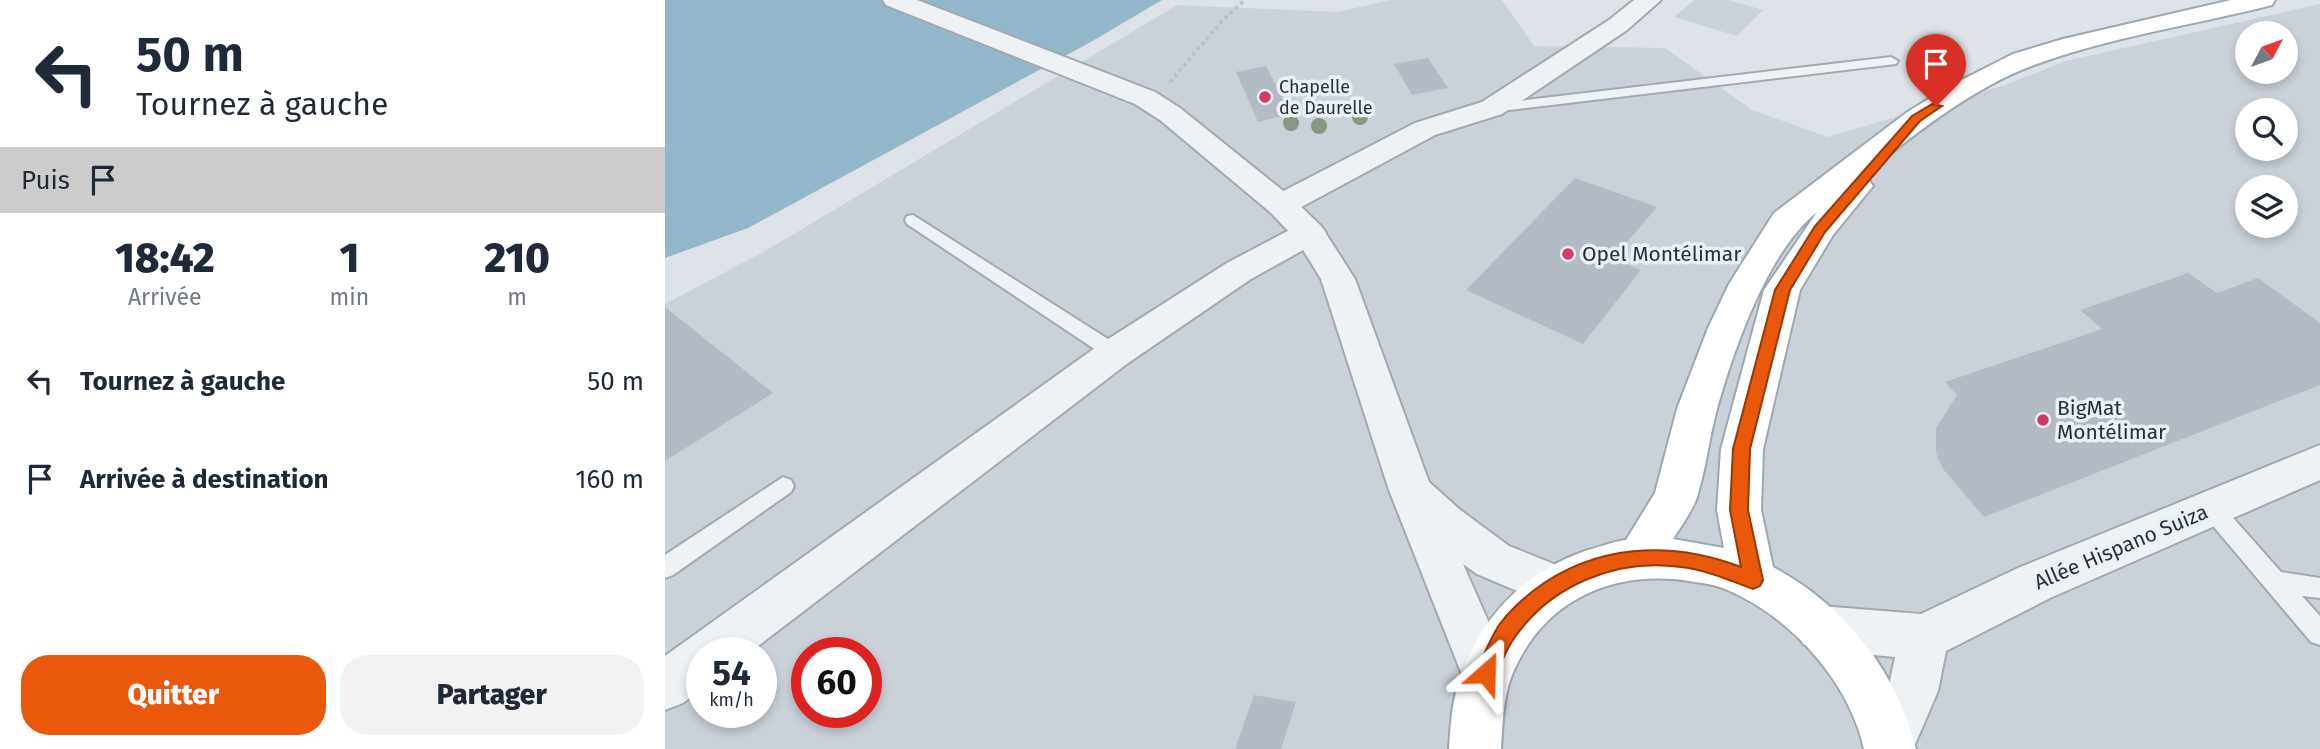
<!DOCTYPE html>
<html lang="fr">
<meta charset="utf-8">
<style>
body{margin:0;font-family:"Fira Sans",sans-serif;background:#f2f2f3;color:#1f2937;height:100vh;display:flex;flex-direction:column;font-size:26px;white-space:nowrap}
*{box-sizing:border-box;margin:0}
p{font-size:23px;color:#747a83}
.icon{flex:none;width:38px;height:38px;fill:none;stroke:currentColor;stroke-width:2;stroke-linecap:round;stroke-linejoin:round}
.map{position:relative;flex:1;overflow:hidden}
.sheet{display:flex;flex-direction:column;background:#fff;width:665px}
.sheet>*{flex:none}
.top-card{background:#fff;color:#1f2937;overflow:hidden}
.needle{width:46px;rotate:49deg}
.fabs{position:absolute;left:1570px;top:21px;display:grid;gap:14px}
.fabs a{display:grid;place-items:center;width:63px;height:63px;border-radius:50%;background:#fff;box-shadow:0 4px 10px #0003;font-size:35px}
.speed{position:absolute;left:21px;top:637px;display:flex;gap:14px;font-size:35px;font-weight:700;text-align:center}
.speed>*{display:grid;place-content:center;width:91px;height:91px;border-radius:50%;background:#fff;box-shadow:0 4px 10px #0003;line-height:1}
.speed small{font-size:18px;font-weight:400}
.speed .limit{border:10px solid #d22;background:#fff;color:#111}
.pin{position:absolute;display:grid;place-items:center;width:60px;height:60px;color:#fff;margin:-72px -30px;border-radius:50% 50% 50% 0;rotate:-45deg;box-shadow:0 0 7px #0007}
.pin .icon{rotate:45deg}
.me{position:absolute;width:77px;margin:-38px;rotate:25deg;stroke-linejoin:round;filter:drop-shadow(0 0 5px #0008)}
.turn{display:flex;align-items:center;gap:24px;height:147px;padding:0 21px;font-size:32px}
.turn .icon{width:91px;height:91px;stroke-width:2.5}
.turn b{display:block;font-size:49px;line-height:60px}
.then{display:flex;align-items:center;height:66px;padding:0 21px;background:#0003;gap:14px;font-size:26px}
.eta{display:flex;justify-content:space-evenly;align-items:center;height:119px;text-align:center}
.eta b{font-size:42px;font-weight:800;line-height:49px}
.action{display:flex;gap:14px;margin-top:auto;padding:14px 21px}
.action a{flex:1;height:80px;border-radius:28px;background:#ea580c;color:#fff;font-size:28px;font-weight:800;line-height:80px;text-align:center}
.action a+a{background:#f2f2f3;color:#1f2937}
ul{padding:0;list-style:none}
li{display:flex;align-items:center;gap:21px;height:98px;padding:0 21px}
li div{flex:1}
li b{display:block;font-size:26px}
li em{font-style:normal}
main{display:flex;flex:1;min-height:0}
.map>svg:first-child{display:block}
.built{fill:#cad1d9;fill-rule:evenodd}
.water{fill:#94b6c9}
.building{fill:#b3bcc4}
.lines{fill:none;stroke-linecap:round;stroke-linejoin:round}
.service-casing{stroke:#a1aab1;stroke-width:4}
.minor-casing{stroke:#a1aab1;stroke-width:4}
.tertiary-casing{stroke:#a1aab1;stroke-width:4}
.primary-casing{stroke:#9ba8b3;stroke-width:4}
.path{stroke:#bac0c5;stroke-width:3.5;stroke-dasharray:3.5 3.5;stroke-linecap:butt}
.service{fill:#eff2f5;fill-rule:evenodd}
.minor{fill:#eff2f5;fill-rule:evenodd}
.tertiary{fill:#eff2f5;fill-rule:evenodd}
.primary{fill:#fff;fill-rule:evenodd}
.tree{fill:#869783}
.route{fill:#ea580c;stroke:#983908;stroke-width:2}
.poi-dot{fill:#d43968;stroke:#ebf0f5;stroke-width:2.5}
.labels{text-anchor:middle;stroke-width:7;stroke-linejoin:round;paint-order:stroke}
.far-poi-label{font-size:18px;fill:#25323e;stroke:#ebf0f5;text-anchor:start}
.poi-label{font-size:21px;fill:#25323e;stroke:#ebf0f5;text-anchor:start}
.street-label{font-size:21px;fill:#25323e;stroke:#ebf0f5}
</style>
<main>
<section class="sheet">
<div class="top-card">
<div class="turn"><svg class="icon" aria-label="left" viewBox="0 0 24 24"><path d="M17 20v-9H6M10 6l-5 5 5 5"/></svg><div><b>50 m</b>Tournez à gauche</div></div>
<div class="then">Puis<svg class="icon" aria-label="arrive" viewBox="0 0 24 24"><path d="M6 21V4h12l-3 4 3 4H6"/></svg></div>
</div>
<div class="eta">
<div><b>18:42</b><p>Arrivée</p></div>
<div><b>1</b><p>min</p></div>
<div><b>210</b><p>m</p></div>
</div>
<ul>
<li><svg class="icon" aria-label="left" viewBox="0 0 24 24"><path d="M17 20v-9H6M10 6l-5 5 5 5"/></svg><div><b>Tournez à gauche</b></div><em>50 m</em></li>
<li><svg class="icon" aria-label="arrive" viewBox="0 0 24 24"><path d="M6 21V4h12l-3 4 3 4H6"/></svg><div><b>Arrivée à destination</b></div><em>160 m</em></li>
</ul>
<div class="action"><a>Quitter</a><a>Partager</a></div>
</section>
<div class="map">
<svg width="1655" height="749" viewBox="0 0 1655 749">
<rect width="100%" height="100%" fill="#dce2e7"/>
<path class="built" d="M726,0H837L869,46L1000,48L1087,110L1163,137L1337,86L1401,61L1655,4V749H0V304L102,250L512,5L672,12ZM1582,33H1620V72H1582ZM1582,110H1620V149H1582ZM1582,187H1620V226H1582ZM37,653H96V712H37ZM142,653H201V712H142Z
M1029,0H1063L1098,10L1072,36L1009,17Z"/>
<path class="water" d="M0,0H497L424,43L83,228L0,258Z"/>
<path class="building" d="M763,58L783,88L747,95L729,64Z
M601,66L626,114L593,122L571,72Z
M910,178L992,207L948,259L976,270L918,344L801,290Z
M1523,273L1552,293L1593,278L1655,323V385L1319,517L1278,469L1271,453V428L1292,395L1280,382L1437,329L1415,310Z
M0,307L108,393L0,461Z
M589,695L631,702L616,749H570Z"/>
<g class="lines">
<defs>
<path id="service" d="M1226,57L1233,61L1231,64L827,112L820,108L827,104Z
M248,215L457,348L459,353L457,358H443L242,224L240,220L242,216Z
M118,477L126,480L129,486L126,492L8,575L0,578V555Z
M1546,499L1554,502L1616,572L1655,578V598L1637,596L1655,616V645L1646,642L1538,514L1535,508L1538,502Z"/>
<path id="minor" d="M969,0H996L962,30L837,114L770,135L627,212L616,215L605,212L600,205L605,198L750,123L817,102L944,20Z
M644,222L656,226L661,233L656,240L586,279L463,363L84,653H37V689L18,703L0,710V656L437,343L562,263L632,226Z
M1655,445V480L1385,598L1281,651L1273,691L1248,749H1201L1198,742L1224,686L1230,657L1155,650L1138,644L1131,628L1138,612L1155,606L1256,614L1353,568Z"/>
<path id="tertiary" d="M218,0H252L490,92L515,108L627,198L656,226L690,279L764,482L794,509L844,546L906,571L913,586L906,601L890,607L812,574L798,564L846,673L839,690L821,697L803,690L724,490L656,279L632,240L605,212L495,120L470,104L221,5Z"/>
<path id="primary" d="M1566,0H1610L1607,5C1528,25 1445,37 1369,65C1306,88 1248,136 1195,177L1203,179L1208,186L1168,235L1135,290L1098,449L1096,510L1108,567C1179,605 1232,671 1251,749H1199C1184,681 1124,615 1060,589C1049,584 1036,583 1024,581C951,570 884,597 851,666C838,691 838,721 836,749H784C785,733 786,716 789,701C805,626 857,569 930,548C940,545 951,541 961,540L990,493L1012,409L1043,328L1064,284L1109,213L1241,113L1281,88L1348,54L1398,39ZM1152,212L1099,290L1056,449L1052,510L1059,548L1008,539C1016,526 1027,512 1032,497C1041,469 1044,438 1052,409C1069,348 1103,251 1152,212Z"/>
</defs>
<use href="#service" class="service-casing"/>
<use href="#minor" class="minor-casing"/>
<use href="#tertiary" class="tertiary-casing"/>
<use href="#primary" class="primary-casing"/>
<path class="path" d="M505,82L558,20L580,0"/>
<use href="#service" class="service"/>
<use href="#minor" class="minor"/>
<use href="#tertiary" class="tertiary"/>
<use href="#primary" class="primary"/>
</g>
<g class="tree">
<circle cx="695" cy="117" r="8"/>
<circle cx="626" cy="123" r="8"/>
<circle cx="654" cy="126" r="8"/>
</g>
<path class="route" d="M1267,104L1277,106L1255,121L1160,232L1125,290L1085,449L1083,510L1098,580L1095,586L1088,589C1064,580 1041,570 1016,567C953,558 887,584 850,637C841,649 835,666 829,680L821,683L814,680L811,673C818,657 825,639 834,625C844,611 856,601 868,591C929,544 1005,540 1076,567L1065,510L1068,449L1110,290L1150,226L1247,116Z"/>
<g class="poi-dot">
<circle cx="600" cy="97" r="7"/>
<circle cx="903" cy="254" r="7"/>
<circle cx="1378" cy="420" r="7"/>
</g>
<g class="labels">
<g class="far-poi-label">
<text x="614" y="93">Chapelle<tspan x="614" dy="21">de Daurelle</tspan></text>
</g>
<g class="poi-label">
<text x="917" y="261">Opel Montélimar</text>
<text x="1392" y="415">BigMat<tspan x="1392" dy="24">Montélimar</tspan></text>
</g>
<g class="street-label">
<text transform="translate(1456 547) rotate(-23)" y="7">Allée Hispano Suiza</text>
</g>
</g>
</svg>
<div class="fabs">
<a><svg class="needle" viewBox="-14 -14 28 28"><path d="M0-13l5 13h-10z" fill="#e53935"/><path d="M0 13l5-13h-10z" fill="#747a83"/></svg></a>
<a><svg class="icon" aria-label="search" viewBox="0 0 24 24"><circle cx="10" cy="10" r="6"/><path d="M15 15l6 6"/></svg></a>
<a><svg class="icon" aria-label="layers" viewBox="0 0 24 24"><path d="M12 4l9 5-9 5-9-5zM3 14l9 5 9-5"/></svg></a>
</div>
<div class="speed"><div>54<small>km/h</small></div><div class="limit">60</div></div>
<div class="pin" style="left:1271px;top:106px;background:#d93025"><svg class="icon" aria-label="arrive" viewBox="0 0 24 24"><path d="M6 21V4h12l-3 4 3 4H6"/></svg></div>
<svg class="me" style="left:821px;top:673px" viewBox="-20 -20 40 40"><path d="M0-17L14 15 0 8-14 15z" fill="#ea580c" stroke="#fff" stroke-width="4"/></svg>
</div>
</main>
